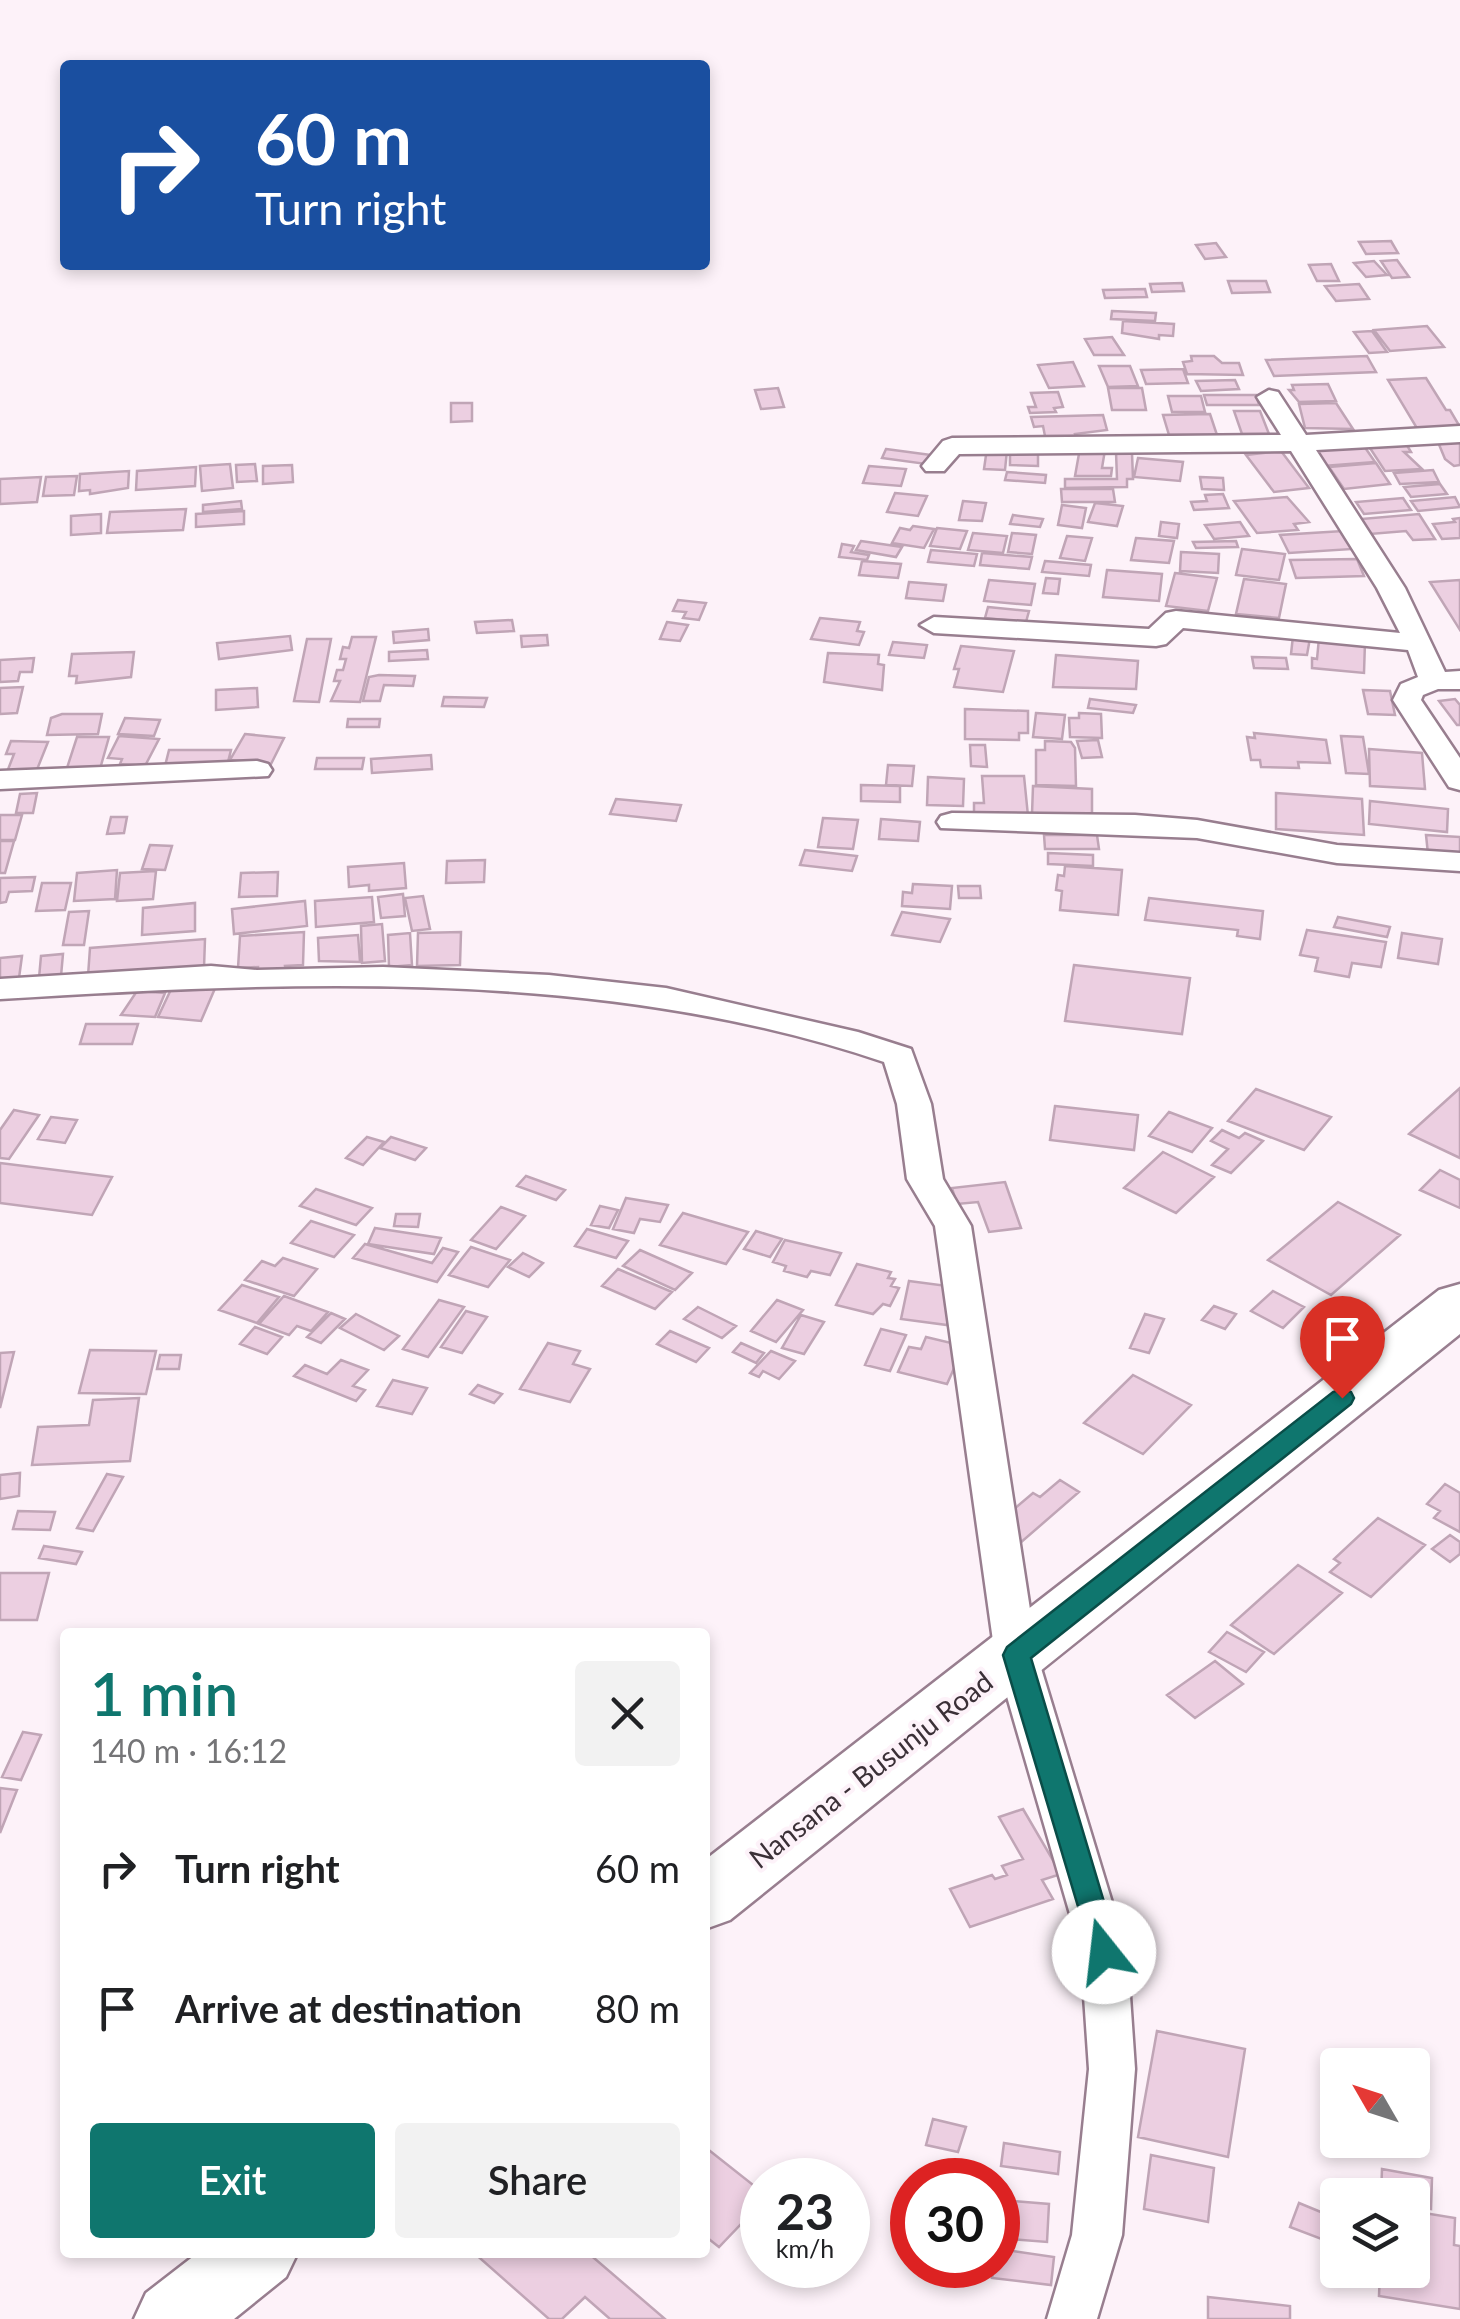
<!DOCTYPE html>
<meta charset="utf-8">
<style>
body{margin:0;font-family:Lato,sans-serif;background:#f2f2f2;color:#202124;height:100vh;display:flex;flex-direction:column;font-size:38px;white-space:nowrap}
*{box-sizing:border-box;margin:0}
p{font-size:32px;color:#757577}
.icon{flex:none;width:55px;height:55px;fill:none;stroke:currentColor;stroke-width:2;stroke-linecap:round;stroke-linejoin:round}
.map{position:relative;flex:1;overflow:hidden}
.sheet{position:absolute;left:60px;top:1628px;width:650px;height:630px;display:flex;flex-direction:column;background:#fff;border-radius:10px;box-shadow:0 5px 15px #0003}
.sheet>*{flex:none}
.banner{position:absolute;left:60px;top:60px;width:650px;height:210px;border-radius:10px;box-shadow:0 5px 15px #0003;background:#1a4fa0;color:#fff;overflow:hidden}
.needle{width:65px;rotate:309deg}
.tools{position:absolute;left:1320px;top:2048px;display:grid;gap:20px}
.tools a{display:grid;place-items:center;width:110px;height:110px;border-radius:10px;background:#fff;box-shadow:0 5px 15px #0003;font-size:50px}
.speed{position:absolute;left:740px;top:2158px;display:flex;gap:20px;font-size:50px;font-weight:700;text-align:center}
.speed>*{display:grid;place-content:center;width:130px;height:130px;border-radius:50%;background:#fff;box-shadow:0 5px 15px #0003;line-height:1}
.speed small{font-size:25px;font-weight:400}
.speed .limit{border:15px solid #d22;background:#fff;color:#111}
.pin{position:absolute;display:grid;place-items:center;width:85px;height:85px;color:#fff;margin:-102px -42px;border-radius:50% 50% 50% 0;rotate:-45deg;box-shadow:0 0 10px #0007}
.pin .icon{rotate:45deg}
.me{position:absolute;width:110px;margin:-55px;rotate:344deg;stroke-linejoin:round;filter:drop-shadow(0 0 8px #0008)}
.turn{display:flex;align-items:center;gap:35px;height:210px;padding:0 30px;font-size:45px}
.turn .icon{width:130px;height:130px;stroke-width:2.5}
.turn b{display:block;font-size:70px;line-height:85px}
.round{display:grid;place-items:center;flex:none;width:105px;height:105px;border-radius:10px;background:#f2f2f2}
.head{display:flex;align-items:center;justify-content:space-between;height:170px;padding:0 30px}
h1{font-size:60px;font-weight:600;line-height:75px;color:#0f766e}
.button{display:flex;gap:20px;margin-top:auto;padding:20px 30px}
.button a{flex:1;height:115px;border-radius:10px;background:#0f766e;color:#fff;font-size:40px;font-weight:600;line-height:115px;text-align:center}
.button a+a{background:#f2f2f2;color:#202124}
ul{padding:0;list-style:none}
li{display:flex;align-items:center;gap:30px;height:140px;padding:0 30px}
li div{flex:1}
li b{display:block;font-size:38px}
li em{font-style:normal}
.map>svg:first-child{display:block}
.building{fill:#eccfe1;stroke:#c0a5b6;stroke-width:2.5}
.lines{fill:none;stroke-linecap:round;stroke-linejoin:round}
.minor-casing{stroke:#987e8f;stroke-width:5}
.primary-casing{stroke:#987e8f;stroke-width:5}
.minor{fill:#fff;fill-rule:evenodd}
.primary{fill:#fff;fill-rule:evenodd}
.route{fill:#0f766e;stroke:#0a4d48;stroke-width:2.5}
.labels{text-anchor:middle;stroke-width:8;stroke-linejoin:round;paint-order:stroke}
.street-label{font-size:28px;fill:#3b3037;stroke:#fdf2f9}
</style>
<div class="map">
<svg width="1460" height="2319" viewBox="0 0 1460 2319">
<rect width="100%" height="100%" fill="#fdf2f9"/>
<path class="building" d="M1391,241L1398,253L1366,254L1359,242Z
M1216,243L1226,257L1205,259L1196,245Z
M1397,260L1409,277L1392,278L1381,261Z
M1374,261L1387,275L1366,277L1354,263Z
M1331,264L1339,281H1317L1309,265Z
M1228,281H1266L1270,292L1232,293Z
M1182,283L1184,291L1152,292L1150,284Z
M1359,284L1369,299L1336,301L1325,286Z
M1145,289L1147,297L1105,298L1103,290Z
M1112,311L1156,313L1155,321L1111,319Z
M1123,321L1174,324L1173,336L1159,335V339L1122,333Z
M1427,326L1444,347L1390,351L1374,330Z
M1372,331L1387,352L1369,353L1354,332Z
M1112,337L1124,355H1094L1085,339Z
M1191,356H1214L1222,363H1239L1243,375L1187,374L1183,362L1192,361Z
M1367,356L1376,372L1274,376L1266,360Z
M1073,362L1084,386L1049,388L1038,365Z
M1099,366H1130L1138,386L1108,387Z
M1183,369L1188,383L1146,384L1141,370Z
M1426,378L1446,410H1450L1460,427L1418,430L1388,380Z
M1235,380L1239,389L1201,391L1196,381Z
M1328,384L1336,401L1299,402L1289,390H1294L1292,385Z
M778,388L784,407L761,409L755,390Z
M1108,388H1142L1146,410H1112Z
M1058,392L1063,407L1054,408L1056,412L1030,413L1028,407H1036L1031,393Z
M1204,395H1256L1259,405H1207Z
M1168,396H1201L1205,412H1172Z
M451,403H472V421L451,422Z
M1336,403L1353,429L1305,428L1299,404Z
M1234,411H1260L1269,434H1242Z
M1210,414L1217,435H1169L1163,415Z
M1103,415L1107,430L1075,434L1076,437L1045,436L1043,426L1034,427L1031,417Z
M1460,440V465L1454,466L1445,459L1438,442Z
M1405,442L1411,452H1404L1422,469L1385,471L1368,445Z
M1364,446L1375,462L1323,466L1313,451Z
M1010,447L1038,448V466L1010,465Z
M987,448L1007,450L1005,470L984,469Z
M1080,448L1105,450L1102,468H1112L1111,476H1075Z
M886,449L931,455L926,464L882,458Z
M1281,451L1309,488L1274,492L1246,455Z
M1116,452L1132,453L1133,479H1127V487L1065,488V479H1117Z
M1138,458L1183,462L1180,481L1134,477Z
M1376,463L1390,484L1344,489L1329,467Z
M230,464L233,488L202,491L200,466Z
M255,464L257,481L237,482L236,465Z
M292,465L293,482L263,484V466Z
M869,466L906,469L901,486L863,483Z
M196,467L195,486L136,490L137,471Z
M1433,470L1439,482L1400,484L1394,473Z
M129,471L128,488L90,494V490L79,491L80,474Z
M1007,472L1046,475L1045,483L1005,480Z
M77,476L74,495L43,496L46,477Z
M41,477L37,502L0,504V479Z
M1200,477L1223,478L1224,490L1202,489Z
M1440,484L1447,494L1411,497L1404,487Z
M1061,489H1113L1115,502H1062Z
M895,493L927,496L918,516L887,512Z
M1223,494L1229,508L1194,510L1191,502L1207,501L1205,495Z
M1287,497L1309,522L1294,524L1298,530L1257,533L1234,501Z
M1455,497L1460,507L1418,511L1411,501Z
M1403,498L1411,510L1364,514L1356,502Z
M241,501L242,509L203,512V505Z
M963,501L986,503L982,521L959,520Z
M1095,503L1123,506L1117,526L1088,522Z
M1062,505L1086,508L1082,528L1058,525Z
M186,509L183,530L107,533L110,512Z
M244,511V524L196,527V514Z
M101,514V533L71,535V516Z
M1419,514L1435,539L1413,540L1406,531L1370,534L1361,519Z
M1013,515L1043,519L1040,527L1010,524Z
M1460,518V538L1442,539L1433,524L1455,522L1453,519Z
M1161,522L1179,524L1177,538L1159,536Z
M1240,522L1249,536L1214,539L1205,525Z
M913,526L934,529L924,548L892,543L900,528L910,530Z
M937,528L967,531L960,549L930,546Z
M1343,531L1353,549L1289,553L1280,535Z
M973,533L1007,536L1003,553L968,550Z
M1012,533L1036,535L1032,554L1008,552Z
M1067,536L1092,538L1085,561L1060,558Z
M1136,538L1174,541L1169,563L1131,560Z
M861,541L902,547L896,557L856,550Z
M1236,541L1238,547L1196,548L1193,542Z
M842,544L854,546L851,552L869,555L867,560L839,557Z
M1242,549L1285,554L1279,580L1236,575Z
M931,550L977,554L974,566L928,562Z
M1181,552L1219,554L1218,573L1180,571Z
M982,553L1032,557L1029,569L980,565Z
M1357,559L1364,576L1296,578L1290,560Z
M862,561L901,564L898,578L859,575Z
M1045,561L1091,565L1089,576L1042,572Z
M1107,570L1162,574L1159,601L1103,597Z
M1175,573L1217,578L1208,611L1166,606Z
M1046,578L1060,579L1058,594L1043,593Z
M1244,579L1286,584L1279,618L1236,614Z
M989,580L1035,584L1031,605L984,601Z
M1460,580V630L1430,582Z
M909,582L946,585L943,601L906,598Z
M678,600L706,603L699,620L683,618L686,612L673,611Z
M988,607L1029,611L1026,622L985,618Z
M820,618L860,622L857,631L864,632L859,645L811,639Z
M512,620L514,631L477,633L475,622Z
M667,622L688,625L680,641L660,639Z
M428,629L429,640L394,643L393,632Z
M547,635L548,645L522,647L521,636Z
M290,636L292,650L219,659L217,643Z
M1293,636L1310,638L1307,655L1291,654Z
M352,637H376L360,702L331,701L340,681H334L337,670H343L346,659H340L343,647L349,648Z
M1319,638L1365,642L1364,673L1312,668V658L1317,659Z
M307,639H331L319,702L294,701Z
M893,642L927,645L924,658L889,655Z
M961,646L1014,651L1003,692L954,687L959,669H954Z
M427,650L428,659L389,661V652Z
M134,652L131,677L76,683L77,676H69L72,654Z
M828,653L879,655L878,664L884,665L882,690L824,682Z
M1056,655L1138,661L1136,689L1053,687Z
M1252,657L1286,658L1288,669L1254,668Z
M34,658L32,672H20L18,681L0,682V660Z
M379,675L415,676L413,686L384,685L380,701H363L369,677Z
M23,687L17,713L0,714V688Z
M257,688L258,707L216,710V690Z
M1363,690L1390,691L1395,715L1368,714Z
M444,697L487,698L484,707L442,706Z
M1090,699L1136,705L1133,713L1088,708Z
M1455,699L1460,705V725H1457L1439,701Z
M965,709L1028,711V733H1019V740L965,739Z
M1036,713L1065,715L1062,739L1033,737Z
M1079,713L1101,714L1102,738L1070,737L1069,718H1079Z
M62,714H102L98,734L47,735L51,718Z
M125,718L160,720L154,736L118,734Z
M348,719H380L379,727H347Z
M1254,733L1326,740L1330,763L1298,762L1299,768L1261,767L1260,760H1251L1247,737L1255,738Z
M245,734L284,738L271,764L230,760Z
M119,736L159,739L145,766L120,764L122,759L108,758Z
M1341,736L1363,737L1369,774L1346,773Z
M77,737H109L100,769L67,768Z
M1098,740L1102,757L1082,758L1077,741Z
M11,741L48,742L36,772H7L14,754H6Z
M1045,741L1071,742L1075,748L1076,786L1036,785V750H1045Z
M970,745H985L987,767L971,766Z
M1369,749L1422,753L1425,789L1370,786Z
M169,750H231L227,766H165Z
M431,755L432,769L372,773L371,759Z
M317,758H364L362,769H315Z
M888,765L914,766L912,786L886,785Z
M982,776H1024L1028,816L974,815V803H984Z
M928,777L964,779L963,806L927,805Z
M861,785L900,786V802L861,801Z
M1033,786L1092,789V817L1032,814Z
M37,793L33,813H16L20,794Z
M1276,793L1362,799L1364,835L1276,829Z
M616,799L681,805L676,821L610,814Z
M1370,801L1448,809L1447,832L1369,824Z
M0,815H22L15,840H0Z
M111,817H127L124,833L107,834Z
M823,818L858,820L853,849L818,847Z
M881,819L920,822L918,841L879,839Z
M1044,835H1097L1099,849H1045Z
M1426,835L1460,837V856L1428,854Z
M0,841H14L5,873H0Z
M150,845L172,846L165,870L142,869Z
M805,850L857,856L852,871L800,865Z
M1048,853L1093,855V866L1048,864Z
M485,860L484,882L446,883L447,861Z
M404,863L406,888L369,891V885L349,887L348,867Z
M1065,866L1122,870L1118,915L1060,910L1062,891L1056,890L1058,875L1064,876Z
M117,870L115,899L74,901L77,873Z
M156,871L153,899L117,901L120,873Z
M278,872L277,896L239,897L241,873Z
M35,877L32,891L9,892L6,902L0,903V878Z
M42,883H71L65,910L36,911Z
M913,884L952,886L950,909L902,906L903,892L912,893Z
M958,886H980L981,898H959Z
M403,894L405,916L381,918L378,897Z
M423,896L430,929L412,931L405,898Z
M372,897L374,922L316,927L315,901Z
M1149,898L1263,911L1260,939L1237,936L1238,930L1145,920Z
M305,901L307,926L234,934L232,909Z
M195,903V931L142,935L143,908Z
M89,911L84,945H63L69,912Z
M902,912L950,919L940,942L892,935Z
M1338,917L1390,927L1387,937L1334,927Z
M382,924L385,961L362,963L361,926Z
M1307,930L1386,942L1381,967L1352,963L1349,977L1315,971L1318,958L1300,955Z
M304,932L303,965L285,966L286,972L258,973V967L238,968L240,936Z
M461,932L460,965L417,966L418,933Z
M410,933L412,965L389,967L388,935Z
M1402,933L1442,939L1438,964L1398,958Z
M358,935L360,962L319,961L318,938Z
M205,939L204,968L88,976L90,948Z
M63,954L61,976L39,978L41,956Z
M22,956L19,978L0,979V958Z
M1074,965L1190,978L1182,1034L1065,1021Z
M174,983L216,986L201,1021L158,1017Z
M137,991L165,993L155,1017L121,1015Z
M86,1024H138L132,1044H80Z
M1460,1088V1158L1409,1134Z
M1256,1089L1331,1117L1304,1150L1228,1121Z
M1055,1106L1138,1115L1134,1150L1050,1140Z
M14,1110L39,1115L9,1159L0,1158V1130Z
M1169,1112L1212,1128L1192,1152L1149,1136Z
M51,1117L77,1120L65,1143L38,1139Z
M1222,1130L1239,1138L1245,1133L1263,1141L1231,1173L1212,1165L1228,1149L1211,1141Z
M367,1137L384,1142L363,1165L346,1158Z
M391,1137L426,1148L415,1160L380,1148Z
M1163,1152L1214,1177L1176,1213L1124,1188Z
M0,1163L112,1177L92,1215L0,1203Z
M1440,1170L1460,1180V1208L1420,1190Z
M526,1176L565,1190L556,1200L517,1186Z
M1005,1182L1021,1228L989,1232L978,1202L957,1204L952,1188Z
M316,1189L372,1208L356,1225L300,1206Z
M626,1198L668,1205L660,1222L640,1219L634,1233L613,1229Z
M1338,1202L1400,1235L1331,1295L1268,1260Z
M600,1206L618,1210L609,1228L591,1225Z
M501,1207L525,1216L496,1249L471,1240Z
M683,1213L748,1232L726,1264L660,1245Z
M396,1214H420L418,1227L394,1226Z
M311,1221L354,1235L334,1257L291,1243Z
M375,1228L441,1238L434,1254L368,1244Z
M587,1229L628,1241L616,1258L575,1246Z
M756,1231L782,1239L770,1257L744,1249Z
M785,1240L841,1253L830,1275L811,1271L807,1277L784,1271L786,1266L773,1262Z
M365,1244L432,1263L443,1248L458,1252L437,1282L353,1258Z
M471,1247L510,1260L488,1287L449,1275Z
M640,1250L692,1273L675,1290L623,1266Z
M523,1253L543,1263L529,1277L508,1267Z
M283,1258L317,1269L294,1296L245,1280L262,1261L275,1266Z
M857,1264L891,1272L888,1278L895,1279L891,1286L899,1288L890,1306L883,1304L873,1314L836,1305Z
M618,1269L672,1292L655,1309L602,1286Z
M909,1281L955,1287L947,1325L901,1319Z
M242,1285L279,1297L257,1323L219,1310Z
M1273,1291L1304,1307L1283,1328L1251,1311Z
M284,1296L328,1312L311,1331L297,1326L289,1335L259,1324Z
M439,1300L464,1307L428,1357L403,1349Z
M777,1300L803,1310L776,1342L751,1331Z
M1214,1306L1236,1314L1225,1329L1202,1320Z
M698,1307L736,1326L722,1338L684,1319Z
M466,1311L487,1317L462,1353L441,1347Z
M331,1313L345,1319L321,1343L307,1337Z
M356,1314L399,1336L384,1350L340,1328Z
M1145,1314L1164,1319L1149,1353L1130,1348Z
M801,1315L824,1322L804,1354L782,1348Z
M255,1327L282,1337L267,1354L240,1344Z
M881,1329L906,1335L890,1371L865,1365Z
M670,1331L709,1348L696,1362L657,1344Z
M926,1337L964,1346L947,1384L898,1372L909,1347L921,1349Z
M548,1343L580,1351L573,1364L590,1369L570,1402L520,1389Z
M741,1343L764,1353L756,1363L733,1352Z
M90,1350L156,1351L146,1394L79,1393Z
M771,1351L795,1361L779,1379L763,1371L759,1377L750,1373Z
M14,1352L0,1408V1353Z
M160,1355H181L179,1369H157Z
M341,1360L368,1370L353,1386L365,1390L356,1401L294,1376L305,1365L327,1374Z
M1133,1375L1191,1405L1143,1454L1084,1423Z
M393,1380L427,1388L412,1414L377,1406Z
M478,1385L502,1394L494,1403L470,1394Z
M139,1398L130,1461L32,1465L38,1427L89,1425L93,1400Z
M20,1473L19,1496L0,1499V1475Z
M107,1474L123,1477L93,1531L77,1528Z
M1060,1480L1079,1492L1019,1544L1006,1516L1033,1493L1040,1497Z
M1445,1484L1460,1493V1532L1434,1518L1440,1511L1427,1504Z
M18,1511L55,1512L50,1530L13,1529Z
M1378,1518L1425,1545L1371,1597L1330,1572L1340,1563L1334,1559Z
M1450,1535L1460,1542V1554L1450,1562L1432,1549Z
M44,1546L82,1552L76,1564L39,1558Z
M1298,1565L1342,1593L1274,1654L1231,1625Z
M0,1573H49L37,1620H0Z
M1227,1632L1264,1652L1246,1672L1209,1652Z
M1215,1661L1243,1684L1195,1718L1167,1695Z
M23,1732L41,1735L21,1780L2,1777Z
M0,1788L17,1790L0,1833Z
M1023,1809L1061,1874L1042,1880L1053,1899L970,1927L950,1889L992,1875L995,1879L1007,1875L1002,1866L1023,1859L999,1817Z
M1157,2031L1245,2049L1228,2157L1138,2137Z
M933,2119L966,2127L958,2152L926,2145Z
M1004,2143L1060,2152L1058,2174L1001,2166Z
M705,2147L762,2192V2202L719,2247L705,2236Z
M1151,2155L1214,2168L1208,2222L1144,2209Z
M1382,2169L1432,2178L1431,2209L1412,2206V2195H1381Z
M999,2200L1049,2204L1047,2242L998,2238Z
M1299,2203L1333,2217L1324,2240L1290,2227Z
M1412,2211L1455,2218L1454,2245L1460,2246V2309L1379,2296L1380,2270H1412Z
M1338,2226V2270L1326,2266Z
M998,2249L1054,2257L1051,2285L992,2278Z
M473,2252H587L665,2319H610L585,2297L562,2319H549Z
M1208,2297L1290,2306V2319H1208Z"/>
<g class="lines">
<defs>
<path id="minor" d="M1269,390L1278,392L1306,435L1460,426V442L1316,450L1405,588L1445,672L1460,671V689H1438L1423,695L1421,700L1460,758V790L1449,787L1393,700L1401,684L1418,677L1408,650L1183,628L1166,644L1156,646L934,633L920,625L934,617L1149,629L1166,613L1176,611L1400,633L1377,588L1291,451L959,454L944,471H926L922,466L943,441L952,438L1281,435L1257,397Z
M257,761L268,764L272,770L268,776L0,789V771Z
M952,813L1135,815L1197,820L1337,845L1460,853V871L1337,863L1197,838L941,828L937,822L941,816Z
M211,966L257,970L383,967L549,975L666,988L858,1032L911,1049L931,1104L943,1179L971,1226L1037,1655L1127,1952L1135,2069L1122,2235L1097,2319H1047L1072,2235L1089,2069L1081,1952L995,1655L935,1226L907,1179L897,1104L884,1062C607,967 289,981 0,999V979Z"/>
<path id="primary" d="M1460,1284V1334L730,1920L705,1929V1860L1439,1290Z
M199,2252H298L286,2277L234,2319H134L146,2293Z"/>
</defs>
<use href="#minor" class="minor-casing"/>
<use href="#primary" class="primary-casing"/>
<use href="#minor" class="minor"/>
<use href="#primary" class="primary"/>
</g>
<path class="route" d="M1342,1389L1351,1392L1354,1398L1351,1404L1031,1658L1119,1952L1114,1960L1104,1964L1094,1960L1003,1655L1007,1647L1333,1392Z"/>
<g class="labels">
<g class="street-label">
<text transform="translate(871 1770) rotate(-38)" y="10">Nansana - Busunju Road</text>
</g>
</g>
</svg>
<div class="tools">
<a><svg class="needle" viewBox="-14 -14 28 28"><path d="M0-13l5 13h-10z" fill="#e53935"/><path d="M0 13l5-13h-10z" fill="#757577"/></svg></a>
<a><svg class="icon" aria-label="layers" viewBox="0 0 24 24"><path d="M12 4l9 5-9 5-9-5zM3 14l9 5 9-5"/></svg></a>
</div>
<div class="speed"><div>23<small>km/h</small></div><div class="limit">30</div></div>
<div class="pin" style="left:1342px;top:1398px;background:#d93025"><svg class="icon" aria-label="arrive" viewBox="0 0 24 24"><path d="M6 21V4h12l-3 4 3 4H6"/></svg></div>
<svg class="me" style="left:1104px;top:1952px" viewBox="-20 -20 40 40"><circle r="19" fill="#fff"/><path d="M0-13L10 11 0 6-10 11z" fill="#0f766e"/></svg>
<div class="banner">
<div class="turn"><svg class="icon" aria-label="right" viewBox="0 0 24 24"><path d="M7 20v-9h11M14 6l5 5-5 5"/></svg><div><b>60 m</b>Turn right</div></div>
</div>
<section class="sheet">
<div class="head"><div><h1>1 min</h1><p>140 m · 16:12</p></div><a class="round"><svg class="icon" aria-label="close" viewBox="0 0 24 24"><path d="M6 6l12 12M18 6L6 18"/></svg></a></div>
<ul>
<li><svg class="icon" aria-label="right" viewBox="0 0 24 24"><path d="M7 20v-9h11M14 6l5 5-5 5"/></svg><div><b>Turn right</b></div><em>60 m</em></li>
<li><svg class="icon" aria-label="arrive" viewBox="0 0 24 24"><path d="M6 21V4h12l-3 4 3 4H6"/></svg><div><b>Arrive at destination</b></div><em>80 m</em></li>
</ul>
<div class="button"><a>Exit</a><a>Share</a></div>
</section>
</div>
